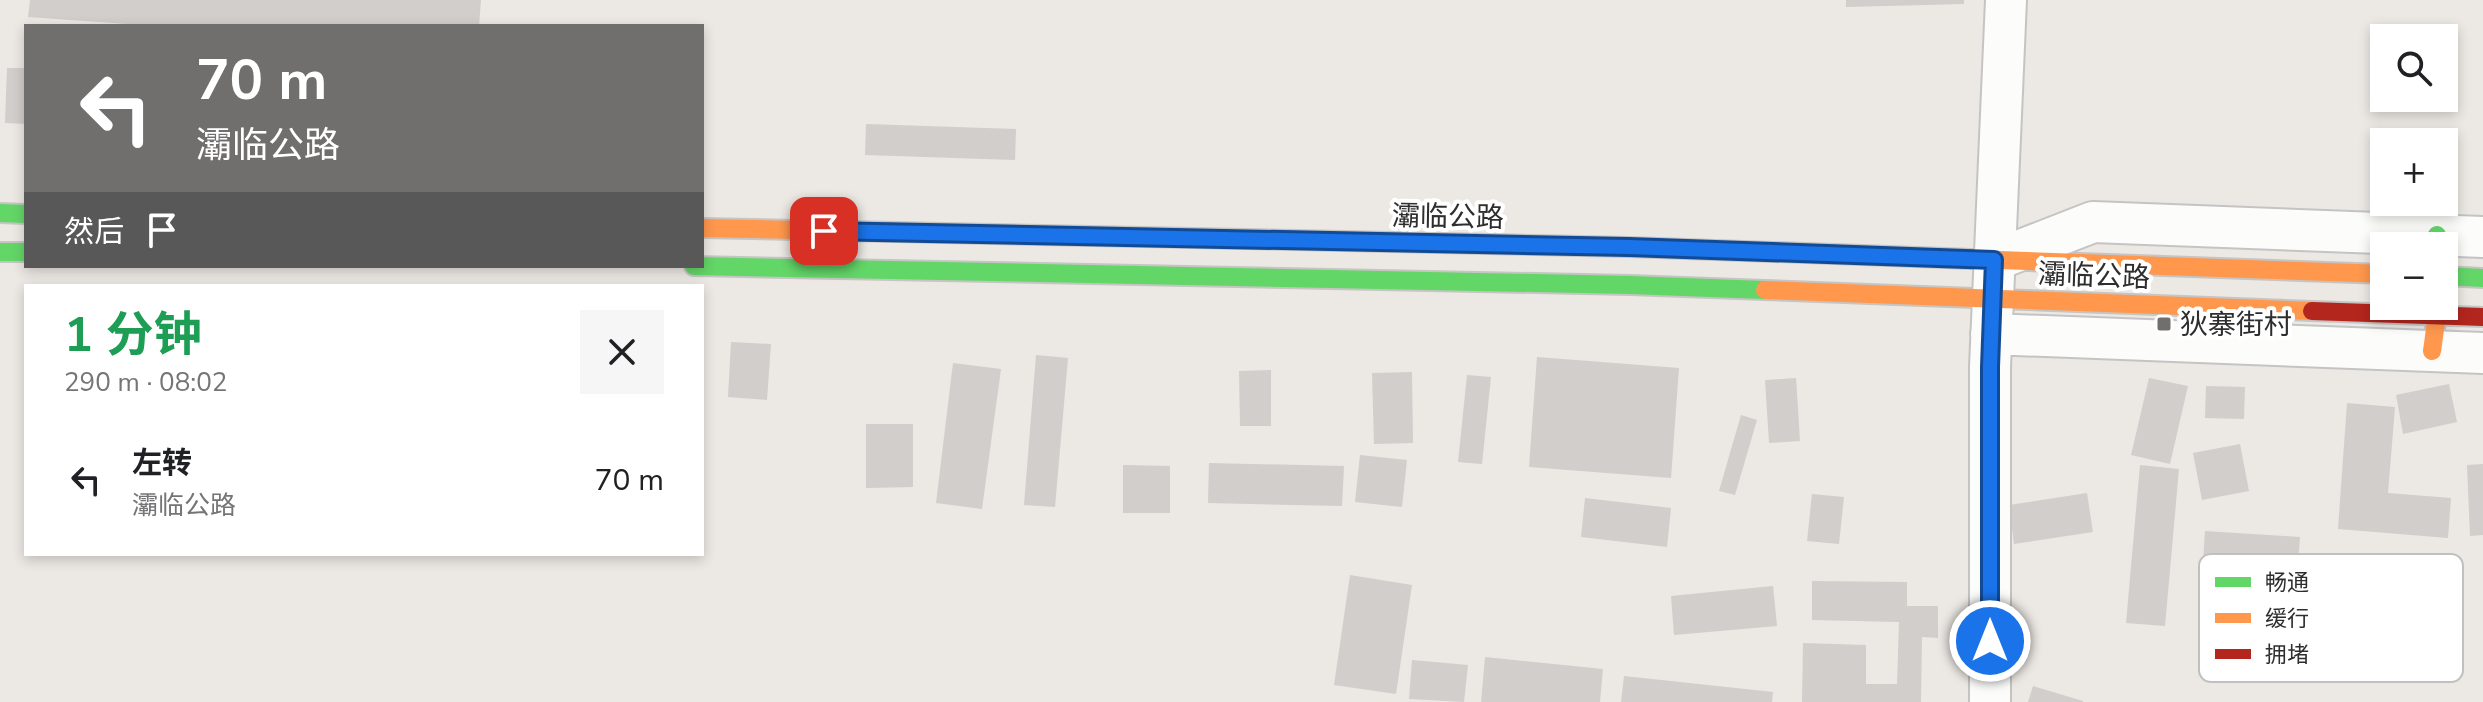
<!DOCTYPE html>
<html lang="zh">
<meta charset="utf-8">
<style>
body{margin:0;font-family:"Nunito Sans","Noto Sans SC",sans-serif;background:#f6f6f6;color:#202124;height:100vh;display:flex;flex-direction:column;font-size:30px;white-space:nowrap}
*{box-sizing:border-box;margin:0}
p{font-size:26px;color:#757577}
.icon{flex:none;width:44px;height:44px;fill:none;stroke:currentColor;stroke-width:2;stroke-linecap:round;stroke-linejoin:round}
.map{position:relative;flex:1;overflow:hidden}
.sheet{position:absolute;left:24px;top:284px;width:680px;height:272px;display:flex;flex-direction:column;background:#fff;border-radius:0px;box-shadow:0 4px 12px #0003}
.sheet>*{flex:none}
.guide{position:absolute;left:24px;top:24px;width:680px;height:244px;border-radius:0px;box-shadow:0 4px 12px #0003;background:#706f6e;color:#fff;overflow:hidden}
.tools{position:absolute;left:2370px;top:24px;display:grid;gap:16px}
.tools a{display:grid;place-items:center;width:88px;height:88px;border-radius:0px;background:#fff;box-shadow:0 4px 12px #0003;font-size:40px}
.pin{position:absolute;display:grid;place-items:center;width:68px;height:68px;color:#fff;margin:-34px;border-radius:16px;box-shadow:0 4px 12px #0006}
.me{position:absolute;width:88px;margin:-44px;rotate:0deg;stroke-linejoin:round;filter:drop-shadow(0 0 6px #0008)}
.turn{display:flex;align-items:center;gap:28px;height:168px;padding:0 40px;font-size:36px}
.turn .icon{width:104px;height:104px;stroke-width:2.5}
.turn b{display:block;font-size:56px;line-height:68px}
.then{display:flex;align-items:center;height:76px;padding:0 40px;background:#0003;gap:16px;font-size:30px}
.round{display:grid;place-items:center;flex:none;width:84px;height:84px;border-radius:0px;background:#f6f6f6}
.headline{display:flex;align-items:center;justify-content:space-between;height:136px;padding:0 40px}
h1{font-size:48px;font-weight:700;line-height:60px;color:#1e9e55}
ul{padding:0;list-style:none}
li{display:flex;align-items:center;gap:24px;height:120px;padding:0 40px}
li div{flex:1}
li b{display:block;font-size:30px}
li em{font-style:normal}
.map>svg:first-child{display:block}
.building{fill:#d1cecb}
.lines{fill:none;stroke-linecap:round;stroke-linejoin:round}
.street-casing{stroke:#c5c4c5;stroke-width:44}
.fast-casing{stroke:#c6c5c4;stroke-width:22}
.slow-casing{stroke:#c6c5c4;stroke-width:22}
.jam-casing{stroke:#c6c5c4;stroke-width:22}
.street{stroke:#fcfcfb;stroke-width:40}
.fast{stroke:#63d668;stroke-width:18}
.slow{stroke:#ff974d;stroke-width:18}
.jam{stroke:#b3261e;stroke-width:18}
.route-casing{stroke:#114b97;stroke-width:20}
.route{stroke:#1a73e8;stroke-width:14}
.poi-dot{fill:#706f6e;stroke:#fff;stroke-width:3}
.labels{text-anchor:middle;stroke-width:8;stroke-linejoin:round;paint-order:stroke}
.street-label{font-size:28px;fill:#2e2e2e;stroke:#fff}
.poi-label{font-size:28px;fill:#2e2e2e;stroke:#fff;text-anchor:start}
.key{fill:#fff;stroke:#c0c0c0;stroke-width:2}
.key-label{font-size:22px;fill:#2e2e2e}
</style>
<div class="map">
<svg width="2483" height="702" viewBox="0 0 2483 702">
<rect width="100%" height="100%" fill="#ece8e4"/>
<path class="building" d="M30,0H481L479,26H155L28,17Z
M1846,0H1964V4L1846,7Z
M7,68H26V124L5,123Z
M866,124L1016,129L1015,160L865,155Z
M731,342L771,344L767,400L728,397Z
M1036,355L1068,358L1055,507L1024,505Z
M1537,357L1679,368L1671,478L1529,467Z
M953,363L1001,369L982,509L936,503Z
M1271,370V426H1240L1239,371Z
M1412,372L1413,443L1374,444L1372,373Z
M1467,375L1491,377L1482,464L1458,462Z
M1796,378L1800,441L1769,443L1765,380Z
M2149,378L2188,386L2170,464L2131,455Z
M2449,384L2457,422L2403,434L2396,395Z
M2206,386L2245,387L2244,419L2205,418Z
M2347,403L2395,407L2388,493L2451,498L2448,538L2338,529Z
M1741,415L1757,420L1735,495L1719,491Z
M866,424H913V487L866,488Z
M2240,444L2249,491L2202,500L2193,453Z
M1360,455L1407,460L1402,507L1355,502Z
M1209,463L1344,466L1342,506L1208,503Z
M2483,464V535L2470,536L2467,465Z
M1123,465L1170,466V513H1123Z
M2140,465L2179,469L2165,626L2126,623Z
M2087,493L2093,532L2014,544L2009,505Z
M1812,494L1844,497L1839,544L1807,541Z
M1585,498L1671,508L1667,547L1581,537Z
M2205,531L2300,537L2293,632L2199,625Z
M1350,575L1412,585L1396,694L1334,685Z
M1812,581L1907,582V606H1938V638L1922,637L1921,702H1802L1803,643L1866,645V684H1897L1899,622L1812,620Z
M1773,586L1777,626L1674,635L1671,596Z
M1485,657L1603,669L1600,702H1481Z
M1412,660L1468,665L1464,702L1409,699Z
M1624,676L1773,692L1772,702H1621Z
M2033,686L2083,701V702H2028Z"/>
<g class="lines">
<defs>
<path id="street" d="M1998,259L2093,222L2483,237
M1991,334L2483,353
M1990,702V367L2006,0"/>
<path id="fast" d="M0,213L26,214
M1194,238L1629,247L1862,255
M2436,246L2437,235
M0,252H26
M694,266L1630,285L1765,290
M2444,276L2483,278"/>
<path id="slow" d="M702,228L1194,238
M1862,255L2384,274
M1765,290L2312,311
M2432,351L2437,315"/>
<path id="jam" d="M2312,311L2483,317"/>
</defs>
<use href="#street" class="street-casing"/>
<use href="#fast" class="fast-casing"/>
<use href="#slow" class="slow-casing"/>
<use href="#jam" class="jam-casing"/>
<use href="#street" class="street"/>
<use href="#fast" class="fast"/>
<use href="#slow" class="slow"/>
<use href="#jam" class="jam"/>
</g>
<g class="lines">
<defs>
<path id="route" d="M824,231L1629,247L1994,260L1990,367V641"/>
</defs>
<use href="#route" class="route-casing"/>
<use href="#route" class="route"/>
</g>
<rect class="poi-dot" x="2156" y="316" width="16" height="16" rx="4"/>
<g class="labels">
<g class="street-label">
<text transform="translate(1448 216) rotate(1)" y="10">灞临公路</text>
<text transform="translate(2094 275) rotate(2)" y="10">灞临公路</text>
</g>
<g class="poi-label">
<text x="2180" y="334">狄寨街村</text>
</g>
</g>
<rect x="2199" y="554" width="264" height="128" rx="12" class="key"/>
<rect x="2215" y="577" width="36" height="10" fill="#63d668"/>
<rect x="2215" y="613" width="36" height="10" fill="#ff974d"/>
<rect x="2215" y="649" width="36" height="10" fill="#b3261e"/>
<g class="key-label">
<text x="2265" y="590">畅通</text>
<text x="2265" y="626">缓行</text>
<text x="2265" y="662">拥堵</text>
</g>
</svg>
<div class="tools">
<a><svg class="icon" aria-label="search" viewBox="0 0 24 24"><circle cx="10" cy="10" r="6"/><path d="M15 15l6 6"/></svg></a>
<a>+</a>
<a>−</a>
</div>
<div class="pin" style="left:824px;top:231px;background:#d93025"><svg class="icon" aria-label="arrive" viewBox="0 0 24 24"><path d="M6 21V4h12l-3 4 3 4H6"/></svg></div>
<svg class="me" style="left:1990px;top:641px" viewBox="-20 -20 40 40"><circle r="17" fill="#1a73e8" stroke="#fff" stroke-width="3"/><path d="M0-11L8 9 0 5-8 9z" fill="#fff"/></svg>
<div class="guide">
<div class="turn"><svg class="icon" aria-label="left" viewBox="0 0 24 24"><path d="M17 20v-9H6M10 6l-5 5 5 5"/></svg><div><b>70 m</b>灞临公路</div></div>
<div class="then">然后<svg class="icon" aria-label="arrive" viewBox="0 0 24 24"><path d="M6 21V4h12l-3 4 3 4H6"/></svg></div>
</div>
<section class="sheet">
<div class="headline"><div><h1>1 分钟</h1><p>290 m · 08:02</p></div><a class="round"><svg class="icon" aria-label="close" viewBox="0 0 24 24"><path d="M6 6l12 12M18 6L6 18"/></svg></a></div>
<ul>
<li><svg class="icon" aria-label="left" viewBox="0 0 24 24"><path d="M17 20v-9H6M10 6l-5 5 5 5"/></svg><div><b>左转</b><p>灞临公路</p></div><em>70 m</em></li>
</ul>
</section>
</div>
